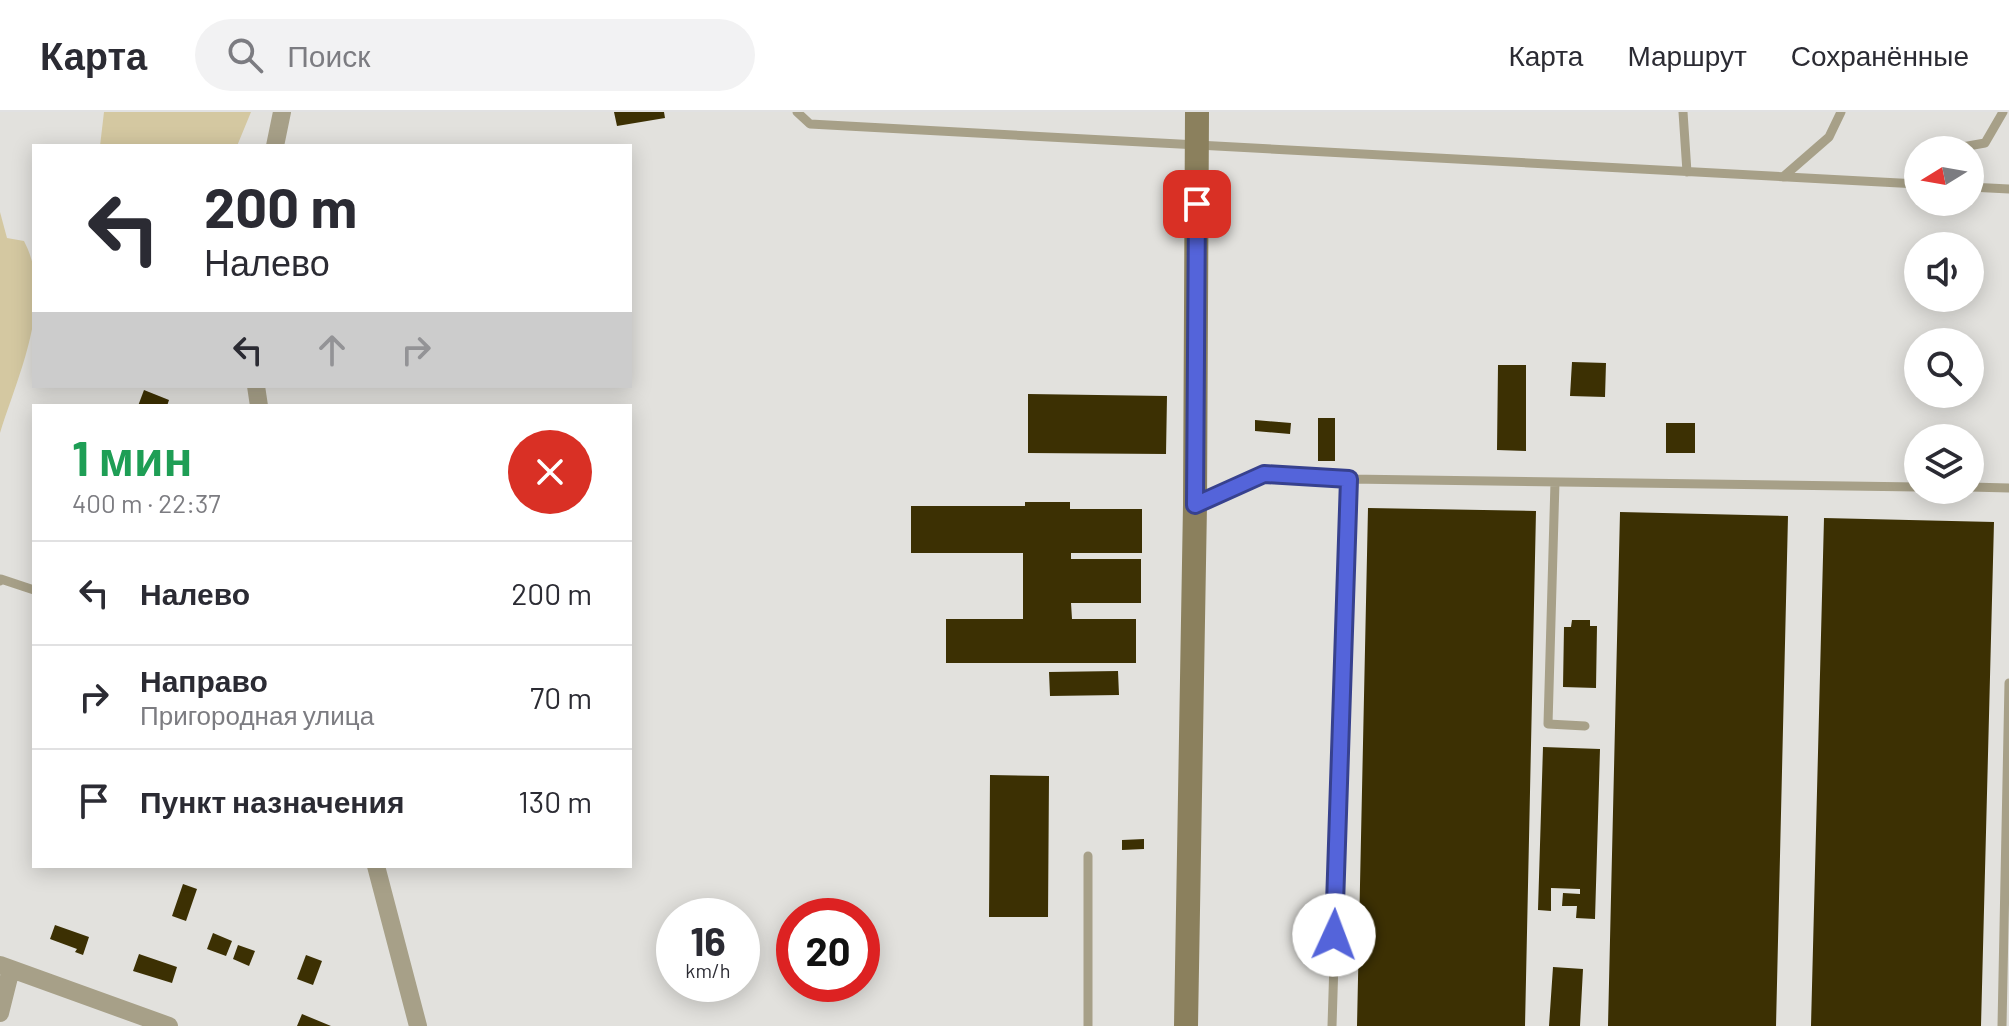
<!DOCTYPE html>
<html lang="ru">
<meta charset="utf-8">
<style>
body{margin:0;font-family:Barlow,sans-serif;background:#f2f2f3;color:#2b2b33;height:100vh;display:flex;flex-direction:column;font-size:30px;white-space:nowrap}
*{box-sizing:border-box;margin:0}
p{font-size:26px;color:#7c7c81}
.icon{flex:none;width:44px;height:44px;fill:none;stroke:currentColor;stroke-width:2;stroke-linecap:round;stroke-linejoin:round}
.map{position:relative;flex:1;overflow:hidden}
.panel{position:absolute;left:32px;top:292px;width:600px;height:464px;display:flex;flex-direction:column;background:#fff;border-radius:0px;box-shadow:0 4px 20px #0003}
.panel>*{flex:none}
.hud{position:absolute;left:32px;top:32px;width:600px;height:244px;border-radius:0px;box-shadow:0 4px 20px #0003;background:#fff;color:#2b2b33;overflow:hidden}
.needle{width:52px;rotate:259deg}
.tools{position:absolute;left:1904px;top:24px;display:grid;gap:16px}
.tools a{display:grid;place-items:center;width:80px;height:80px;border-radius:50%;background:#fff;box-shadow:0 4px 20px #0003;font-size:40px}
.speed{position:absolute;left:656px;top:786px;display:flex;gap:16px;font-size:40px;font-weight:700;text-align:center}
.speed>*{display:grid;place-content:center;width:104px;height:104px;border-radius:50%;background:#fff;box-shadow:0 4px 20px #0003;line-height:1}
.speed small{font-size:20px;font-weight:400}
.speed .limit{border:12px solid #d22;background:#fff;color:#111}
.pin{position:absolute;display:grid;place-items:center;width:68px;height:68px;color:#fff;margin:-34px;border-radius:16px;box-shadow:0 4px 12px #0006}
.me{position:absolute;width:88px;margin:-44px;rotate:2deg;stroke-linejoin:round;filter:drop-shadow(0 0 6px #0008)}
.turn{display:flex;align-items:center;gap:28px;height:168px;padding:0 40px;font-size:36px}
.turn .icon{width:104px;height:104px;stroke-width:2.5}
.turn b{display:block;font-size:56px;line-height:68px}
.lanes{display:flex;align-items:center;height:76px;padding:0 40px;background:#0003;justify-content:center;gap:40px;direction:ltr}
.lanes .off{opacity:.35}
.round{display:grid;place-items:center;flex:none;width:84px;height:84px;border-radius:42px;background:#f2f2f3}
.head{display:flex;align-items:center;justify-content:space-between;height:136px;padding:0 40px}
h1{font-size:48px;font-weight:700;line-height:60px;color:#1e9e55}
ul{padding:0;list-style:none}
li{display:flex;align-items:center;gap:24px;height:104px;padding:0 40px;border-top:2px solid #e1e1e2}
li div{flex:1}
li b{display:block;font-size:30px}
li em{font-style:normal}
header{display:flex;align-items:center;gap:48px;box-sizing:border-box;height:112px;padding:0 40px;background:#fff;border-bottom:2px solid #e1e1e2}
header strong{font-size:38px}
nav{display:flex;gap:44px;margin-inline-start:auto;font-size:28px}
.search{width:560px;height:72px;background:#f2f2f3;display:flex;align-items:center;gap:20px;box-sizing:border-box;padding:0 28px;border-radius:44px;color:#7c7c81;font-size:30px}
.map>svg:first-child{display:block}
.green{fill:#d4c8a1}
.building{fill:#3c3003}
.lines{fill:none;stroke-linecap:round;stroke-linejoin:round}
.lane{stroke:#a7a088;stroke-width:9}
.street{stroke:#a7a088;stroke-width:18}
.secondary{stroke:#8b805d;stroke-width:24}
.route-casing{stroke:#37418e;stroke-width:20}
.route{stroke:#5464da;stroke-width:14}
</style>
<header>
<strong>Карта</strong>
<div class="search"><svg class="icon" aria-label="search" viewBox="0 0 24 24"><circle cx="10" cy="10" r="6"/><path d="M15 15l6 6"/></svg>Поиск</div>
<nav><a>Карта</a><a>Маршрут</a><a>Сохранённые</a></nav>
</header>
<div class="map">
<svg width="2009" height="914" viewBox="0 0 2009 914">
<rect width="100%" height="100%" fill="#e2e1dd"/>
<path class="green" d="M104,0H251L237,34H100Z
M0,100L7,126L24,129C55,187 18,263 0,321Z"/>
<path class="building" d="M614,0H664L665,6L617,14Z
M1572,250L1606,251L1605,285L1570,284Z
M1498,253H1526V339L1497,338Z
M144,278L169,288L167,294H138Z
M1028,282L1167,284L1166,342L1028,341Z
M1318,306H1335V349H1318Z
M1255,308L1291,311L1290,322L1255,319Z
M1666,311H1695V341H1666Z
M1025,390H1070V397H1142V441H1071V447H1141V491H1071L1072,507H1136V551H946V507H1023V441H911V394H1025Z
M1368,396L1536,399L1525,914H1357Z
M1620,400L1788,404L1776,914H1608Z
M1824,406L1994,410L1981,914H1811Z
M1572,508H1590V514H1597L1596,576L1563,575L1564,515H1571Z
M1118,559L1119,583L1050,584L1049,560Z
M1543,635L1600,637L1595,807L1576,806L1577,794H1562L1563,781L1580,782V777L1551,776V799L1538,798Z
M990,663L1049,664L1048,805H989Z
M1144,727V737L1122,738V728Z
M183,772L197,777L186,809L172,804Z
M55,813L89,825L83,843L75,840L77,837L50,827Z
M213,821L232,829L226,844L207,837Z
M238,833L255,839L249,854L233,847Z
M139,842L177,855L172,871L133,859Z
M306,843L322,849L313,873L297,867Z
M1553,855L1583,857L1580,914H1549Z
M302,902L331,914H297Z"/>
<g class="lines">
<path class="lane" d="M797,0L810,12L1918,72
M1683,0L1687,60
M1945,38L1985,31L2003,0
M1783,65L1829,25L1841,0
M1970,75L2009,77
M1555,370L1548,612L1585,614
M1970,375L2009,376
M1198,392L1264,362L1349,367L1918,375
M0,469L1,467L34,478
M1088,744V914
M1332,914L1349,367
M2002,914L2009,571"/>
<path class="street" d="M275,34L282,0
M256,274L259,294
M376,754L418,914
M0,853L169,914
M0,901L11,857"/>
<path class="secondary" d="M1186,914L1195,393L1197,0"/>
</g>
<g class="lines">
<defs>
<path id="route" d="M1197,92L1195,393L1264,362L1349,367L1334,823"/>
</defs>
<use href="#route" class="route-casing"/>
<use href="#route" class="route"/>
</g>
</svg>
<div class="tools">
<a><svg class="needle" viewBox="-14 -14 28 28"><path d="M0-13l5 13h-10z" fill="#e53935"/><path d="M0 13l5-13h-10z" fill="#7c7c81"/></svg></a>
<a><svg class="icon" aria-label="sound" viewBox="0 0 24 24"><path d="M4 9h4l5-4v14l-5-4H4zM17 9q2 3 0 6"/></svg></a>
<a><svg class="icon" aria-label="search" viewBox="0 0 24 24"><circle cx="10" cy="10" r="6"/><path d="M15 15l6 6"/></svg></a>
<a><svg class="icon" aria-label="layers" viewBox="0 0 24 24"><path d="M12 4l9 5-9 5-9-5zM3 14l9 5 9-5"/></svg></a>
</div>
<div class="speed"><div>16<small>km/h</small></div><div class="limit">20</div></div>
<div class="pin" style="left:1197px;top:92px;background:#d93025"><svg class="icon" aria-label="arrive" viewBox="0 0 24 24"><path d="M6 21V4h12l-3 4 3 4H6"/></svg></div>
<svg class="me" style="left:1334px;top:823px" viewBox="-20 -20 40 40"><circle r="19" fill="#fff"/><path d="M0-13L10 11 0 6-10 11z" fill="#5464da"/></svg>
<div class="hud">
<div class="turn"><svg class="icon" aria-label="left" viewBox="0 0 24 24"><path d="M17 20v-9H6M10 6l-5 5 5 5"/></svg><div><b>200 m</b>Налево</div></div>
<div class="lanes"><svg class="icon" aria-label="left" viewBox="0 0 24 24"><path d="M17 20v-9H6M10 6l-5 5 5 5"/></svg><svg class="icon off" aria-label="ahead" viewBox="0 0 24 24"><path d="M12 20V5M6 11l6-6 6 6"/></svg><svg class="icon off" aria-label="right" viewBox="0 0 24 24"><path d="M7 20v-9h11M14 6l5 5-5 5"/></svg></div>
</div>
<section class="panel">
<div class="head"><div><h1>1 мин</h1><p>400 m · 22:37</p></div><a class="round" style="background:#d93025;color:#fff"><svg class="icon" aria-label="close" viewBox="0 0 24 24"><path d="M6 6l12 12M18 6L6 18"/></svg></a></div>
<ul>
<li><svg class="icon" aria-label="left" viewBox="0 0 24 24"><path d="M17 20v-9H6M10 6l-5 5 5 5"/></svg><div><b>Налево</b></div><em>200 m</em></li>
<li><svg class="icon" aria-label="right" viewBox="0 0 24 24"><path d="M7 20v-9h11M14 6l5 5-5 5"/></svg><div><b>Направо</b><p>Пригородная улица</p></div><em>70 m</em></li>
<li><svg class="icon" aria-label="arrive" viewBox="0 0 24 24"><path d="M6 21V4h12l-3 4 3 4H6"/></svg><div><b>Пункт назначения</b></div><em>130 m</em></li>
</ul>
</section>
</div>
